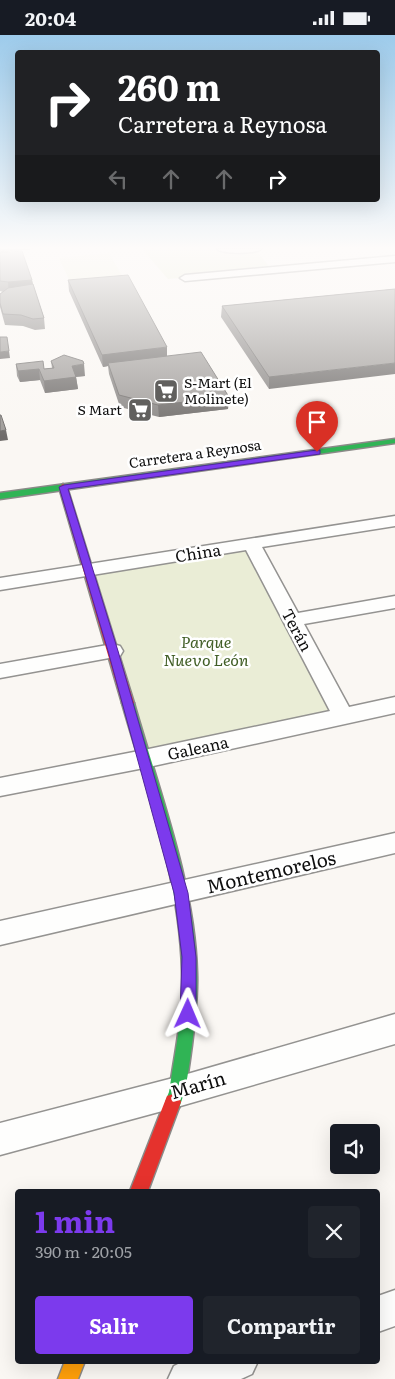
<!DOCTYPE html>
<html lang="es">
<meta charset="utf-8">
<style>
body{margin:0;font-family:Literata,serif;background:#20242c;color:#f1f3f6;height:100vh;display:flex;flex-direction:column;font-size:19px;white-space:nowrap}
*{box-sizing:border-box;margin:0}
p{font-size:16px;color:#9ea1a6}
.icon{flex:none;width:28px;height:28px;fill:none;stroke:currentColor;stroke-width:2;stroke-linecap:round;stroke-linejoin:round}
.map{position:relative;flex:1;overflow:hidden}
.sheet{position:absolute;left:15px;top:1154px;width:365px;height:175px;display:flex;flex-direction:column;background:#171b24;border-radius:5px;box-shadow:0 5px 20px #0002}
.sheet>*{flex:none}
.hud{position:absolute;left:15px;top:15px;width:365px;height:152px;border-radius:5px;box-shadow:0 5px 20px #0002;background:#202124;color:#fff;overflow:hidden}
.fabs{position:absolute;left:330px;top:1089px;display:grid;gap:10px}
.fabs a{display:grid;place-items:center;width:50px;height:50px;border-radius:5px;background:#171b24;box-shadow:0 5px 20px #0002;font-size:25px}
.pin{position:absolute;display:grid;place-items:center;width:42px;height:42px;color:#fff;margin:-51px -21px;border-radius:50% 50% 50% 0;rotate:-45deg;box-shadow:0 0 5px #0007}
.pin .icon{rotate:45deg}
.me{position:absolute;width:55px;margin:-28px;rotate:1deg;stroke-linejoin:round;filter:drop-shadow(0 0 4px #0008)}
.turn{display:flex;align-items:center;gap:18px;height:105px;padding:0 20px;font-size:22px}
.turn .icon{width:65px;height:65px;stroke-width:2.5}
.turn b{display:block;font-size:35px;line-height:42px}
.lanes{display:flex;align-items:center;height:48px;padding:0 20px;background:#0003;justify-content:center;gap:25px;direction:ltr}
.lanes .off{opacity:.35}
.round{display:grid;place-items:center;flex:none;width:52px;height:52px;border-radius:5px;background:#20242c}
.overview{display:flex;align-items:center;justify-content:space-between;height:85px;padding:0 20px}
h1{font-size:30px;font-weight:700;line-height:38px;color:#7c3aed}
.action{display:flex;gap:10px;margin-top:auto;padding:10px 20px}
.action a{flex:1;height:58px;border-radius:5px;background:#7c3aed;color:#fff;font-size:20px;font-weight:700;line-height:58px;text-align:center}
.action a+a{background:#20242c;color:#f1f3f6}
.status{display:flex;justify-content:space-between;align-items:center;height:35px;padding:0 25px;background:#171b24;direction:ltr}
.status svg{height:14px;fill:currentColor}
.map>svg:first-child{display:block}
.green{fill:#eaedd6}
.pitch{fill:#f1f1df}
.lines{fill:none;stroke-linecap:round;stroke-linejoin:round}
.street-casing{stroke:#949391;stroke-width:3}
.fast-casing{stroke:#8b8a88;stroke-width:3}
.slow-casing{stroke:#8b8a88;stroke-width:3}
.jam-casing{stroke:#8b8a88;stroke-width:3}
.street{fill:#fefefd;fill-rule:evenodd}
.fast{fill:#30b455;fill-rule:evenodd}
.slow{fill:#ff9f0a;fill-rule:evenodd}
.jam{fill:#e5322d;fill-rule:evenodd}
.wall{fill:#888583}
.shaded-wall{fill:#6f6c6a}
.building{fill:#9e9b98;stroke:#6f6c6a}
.route{fill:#7c3aed;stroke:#51269a}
.labels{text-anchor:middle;stroke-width:5;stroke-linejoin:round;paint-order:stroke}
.far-poi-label{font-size:14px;fill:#0e0e0e;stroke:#fff;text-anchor:start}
.far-street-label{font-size:14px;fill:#0e0e0e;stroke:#fff}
.street-label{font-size:16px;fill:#0e0e0e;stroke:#fff}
.park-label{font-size:16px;font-style:italic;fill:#415e26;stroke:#fff}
.near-street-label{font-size:19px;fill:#0e0e0e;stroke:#fff}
</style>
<div class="status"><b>20:04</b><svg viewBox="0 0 49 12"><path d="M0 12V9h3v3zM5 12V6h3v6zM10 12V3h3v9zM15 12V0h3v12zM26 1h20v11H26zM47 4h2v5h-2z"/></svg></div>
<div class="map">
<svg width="395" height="1344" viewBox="0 0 395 1344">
<rect width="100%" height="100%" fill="#faf7f3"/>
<path class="green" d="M142,214H255L272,235L168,244Z
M252,509L343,681L144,724L88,535Z"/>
<path class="pitch" d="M109,218L125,246L72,251L59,223Z"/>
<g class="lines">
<defs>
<path id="street" d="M217,214H261C255,219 223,219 217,214Z
M395,221V227L185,246L180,243L185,240Z
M395,481V491L262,512L298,578L395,561V573L304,589L349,672L395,662V678L144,733L0,761V743L144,715L330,676L246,515L0,555V543Z
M113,609L120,611L123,616L120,621L0,643V629Z
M395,798V818L0,910V886Z
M395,979V1009L177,1072L0,1120V1088L177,1042Z
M395,1255V1291L378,1297V1261Z
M184,1326H258L252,1339L241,1344H168L174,1331Z"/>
<path id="fast" d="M395,404V408L0,464V458Z
M128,664L134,668C158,753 195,849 197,938C198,962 195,986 192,1010C189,1031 187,1053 179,1073L173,1075L167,1073L165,1067L169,1057C175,1017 184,976 182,936C180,845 147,755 122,668Z"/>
<path id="slow" d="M65,1326H85L78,1344H58Z"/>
<path id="jam" d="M63,449L67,452L134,668L132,671H124L122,668L59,452Z
M173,1059L179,1061L181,1067L148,1156H130L167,1061Z"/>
</defs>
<use href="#street" class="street-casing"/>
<use href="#fast" class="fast-casing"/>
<use href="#slow" class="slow-casing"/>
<use href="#jam" class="jam-casing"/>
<use href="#street" class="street"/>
<use href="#fast" class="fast"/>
<use href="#slow" class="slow"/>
<use href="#jam" class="jam"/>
</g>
<path class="wall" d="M0,214H34L11,216L5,218L32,245L33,249L44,283L45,294L35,295L23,291L5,290L0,272V259L3,257L0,256Z
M68,245L167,321L229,362L228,374L159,382L120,372L109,339L108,331L103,332L69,256Z
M395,254L269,354L221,282L222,271Z
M51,326L85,341L76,342L78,354L45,358L40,345L20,347L17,341L16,329L44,334L52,333Z"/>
<path class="shaded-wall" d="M0,214H34L11,216L0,219Z
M32,245L34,255L9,258L8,247Z
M167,312V324L108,328V331L103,332L102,320Z
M9,316L10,323L0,324V317Z
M395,328V339L269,354V342Z
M84,329L85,341L73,342L72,331Z
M39,334L40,345L20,347L18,336Z
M76,342L78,354L45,358L44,346Z
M229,362L228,374L159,382L158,370Z
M6,395L8,405L0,406V396Z"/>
<path class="building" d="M22,216L32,245L8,247L0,246V218Z
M128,240L167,312L102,320L68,245Z
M33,249L44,283L33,284L21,280L3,279L0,268V259L8,253Z
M395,254V328L269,342L222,271Z
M0,302H7L9,316L0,317Z
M201,317L229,362L158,370L119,360L108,328Z
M64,320L83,326L84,329L72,331L76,342L44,346L39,334L18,336L16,329L43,326L44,334L54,333L51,326Z
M0,380H1L6,395L0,396Z"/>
<linearGradient id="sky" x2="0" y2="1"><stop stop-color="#9dcbeb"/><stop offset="0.53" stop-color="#fdfbfa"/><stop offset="1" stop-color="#fdfbfa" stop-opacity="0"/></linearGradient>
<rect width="395" height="402" fill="url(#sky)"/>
<path class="route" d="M317,415H320V419L68,454L118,616L188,858L196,922V979L194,984L188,986L183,984L180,979L182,922L174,858L108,616L59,452L64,450Z"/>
<defs>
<symbol id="supermarket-square" viewBox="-11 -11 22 22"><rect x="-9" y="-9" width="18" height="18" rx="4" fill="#61605e" stroke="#fff"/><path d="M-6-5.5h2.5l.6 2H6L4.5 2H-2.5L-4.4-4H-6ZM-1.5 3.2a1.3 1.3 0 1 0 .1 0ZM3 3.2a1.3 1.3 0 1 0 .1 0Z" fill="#fff"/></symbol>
</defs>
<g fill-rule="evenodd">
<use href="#supermarket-square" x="152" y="342" width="28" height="28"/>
<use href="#supermarket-square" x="126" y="361" width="28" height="28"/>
</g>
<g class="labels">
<g class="far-poi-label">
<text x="184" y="353">S-Mart (El<tspan x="184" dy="16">Molinete)</tspan></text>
<text x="122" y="380" text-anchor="end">S Mart</text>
</g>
<g class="far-street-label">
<text transform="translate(195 419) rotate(-8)" y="5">Carretera a Reynosa</text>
</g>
<g class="street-label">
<text transform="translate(198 518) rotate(-9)" y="6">China</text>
<text transform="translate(297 595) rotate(62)" y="6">Terán</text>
<text transform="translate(198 713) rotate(-12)" y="6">Galeana</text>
</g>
<g class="park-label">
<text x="206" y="613">Parque<tspan x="206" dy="18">Nuevo León</tspan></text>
</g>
<g class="near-street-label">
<text transform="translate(271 837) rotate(-13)" y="7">Montemorelos</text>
<text transform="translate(198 1050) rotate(-16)" y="7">Marín</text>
</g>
</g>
</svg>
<div class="fabs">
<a><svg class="icon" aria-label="sound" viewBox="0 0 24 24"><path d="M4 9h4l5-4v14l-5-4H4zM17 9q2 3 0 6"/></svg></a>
</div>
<div class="pin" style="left:317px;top:417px;background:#d93025"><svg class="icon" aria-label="arrive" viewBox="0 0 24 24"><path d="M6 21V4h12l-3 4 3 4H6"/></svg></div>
<svg class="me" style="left:188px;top:979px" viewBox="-20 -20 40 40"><path d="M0-17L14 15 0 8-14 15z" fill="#7c3aed" stroke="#fff" stroke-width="4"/></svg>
<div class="hud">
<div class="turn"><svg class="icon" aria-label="right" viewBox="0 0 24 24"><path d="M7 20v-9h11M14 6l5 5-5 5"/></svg><div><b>260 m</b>Carretera a Reynosa</div></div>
<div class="lanes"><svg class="icon off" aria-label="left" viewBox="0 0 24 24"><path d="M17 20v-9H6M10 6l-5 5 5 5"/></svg><svg class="icon off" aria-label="ahead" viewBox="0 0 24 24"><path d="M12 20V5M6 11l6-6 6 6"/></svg><svg class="icon off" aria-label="ahead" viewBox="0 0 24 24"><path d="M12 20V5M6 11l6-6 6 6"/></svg><svg class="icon" aria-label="right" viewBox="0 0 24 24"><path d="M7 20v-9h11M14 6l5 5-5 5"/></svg></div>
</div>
<section class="sheet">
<div class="overview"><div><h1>1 min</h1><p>390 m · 20:05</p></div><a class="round"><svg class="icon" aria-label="close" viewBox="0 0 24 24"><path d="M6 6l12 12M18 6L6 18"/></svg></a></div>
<div class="action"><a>Salir</a><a>Compartir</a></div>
</section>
</div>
